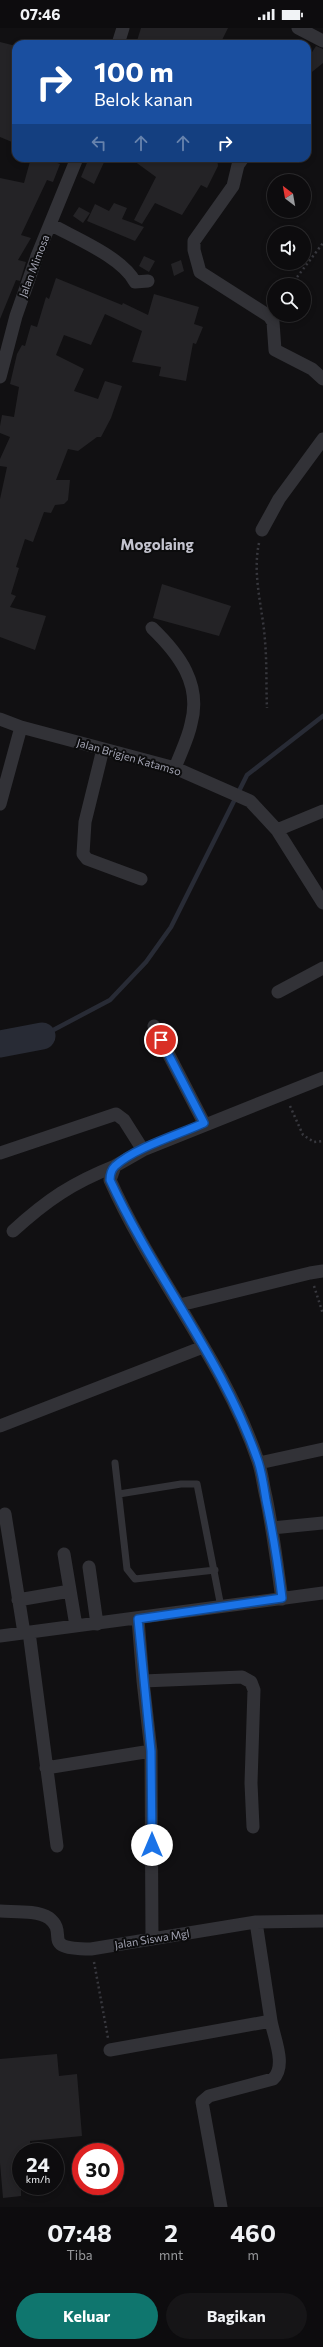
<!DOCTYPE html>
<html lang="id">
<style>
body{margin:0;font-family:Commissioner,sans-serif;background:#161517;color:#f1f3f6;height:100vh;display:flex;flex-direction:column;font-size:15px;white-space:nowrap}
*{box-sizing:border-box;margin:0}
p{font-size:13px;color:#9a9b9e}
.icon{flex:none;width:22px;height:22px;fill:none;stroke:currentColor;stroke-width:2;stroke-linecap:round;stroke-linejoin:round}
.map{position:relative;height:2179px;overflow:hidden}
.drawer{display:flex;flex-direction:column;background:#0d0c0e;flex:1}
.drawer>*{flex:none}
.hud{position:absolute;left:12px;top:12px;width:299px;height:122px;border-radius:12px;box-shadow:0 2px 6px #0003,0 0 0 1px #2d2c2e;background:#1a4fa0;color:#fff;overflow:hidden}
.needle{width:26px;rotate:329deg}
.buttons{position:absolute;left:267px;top:146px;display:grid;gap:8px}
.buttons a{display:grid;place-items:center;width:44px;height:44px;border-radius:50%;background:#0d0c0e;box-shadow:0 2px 6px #0003,0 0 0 1px #2d2c2e;font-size:20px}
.speed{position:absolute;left:12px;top:2115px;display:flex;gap:8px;font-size:20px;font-weight:700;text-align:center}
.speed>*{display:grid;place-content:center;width:52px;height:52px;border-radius:50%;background:#0d0c0e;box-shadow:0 2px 6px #0003,0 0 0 1px #2d2c2e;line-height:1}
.speed small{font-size:10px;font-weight:400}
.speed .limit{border:6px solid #d22;background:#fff;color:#111}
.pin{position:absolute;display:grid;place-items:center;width:34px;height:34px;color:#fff;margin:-17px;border:2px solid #fff;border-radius:50%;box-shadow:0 1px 4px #0007}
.me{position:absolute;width:44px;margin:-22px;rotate:0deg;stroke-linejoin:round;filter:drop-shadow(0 0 3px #0008)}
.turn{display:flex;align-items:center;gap:14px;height:84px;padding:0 16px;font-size:18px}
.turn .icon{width:52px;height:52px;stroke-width:2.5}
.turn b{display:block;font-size:28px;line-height:34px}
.lanes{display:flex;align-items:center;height:38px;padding:0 16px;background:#0003;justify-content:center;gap:20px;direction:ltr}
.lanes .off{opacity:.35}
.eta{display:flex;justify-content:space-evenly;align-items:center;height:68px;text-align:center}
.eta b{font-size:24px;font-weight:700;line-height:28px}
.action{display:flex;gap:8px;margin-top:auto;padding:8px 16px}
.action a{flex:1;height:46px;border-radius:24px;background:#0f766e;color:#fff;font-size:16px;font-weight:700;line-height:46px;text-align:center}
.action a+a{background:#161517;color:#f1f3f6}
.status{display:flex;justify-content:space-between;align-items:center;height:28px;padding:0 20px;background:#0d0c0e;direction:ltr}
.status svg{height:11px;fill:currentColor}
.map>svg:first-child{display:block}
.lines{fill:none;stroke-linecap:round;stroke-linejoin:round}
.stream{stroke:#282b35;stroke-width:4.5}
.river{stroke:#282b35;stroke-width:27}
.building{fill:#242326}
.path{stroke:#38383e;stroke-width:2.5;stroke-dasharray:2 3;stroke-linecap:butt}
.lane{stroke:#323237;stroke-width:7}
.street{stroke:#323237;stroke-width:13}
.route-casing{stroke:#114b97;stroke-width:10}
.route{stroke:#1a73e8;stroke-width:7}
.labels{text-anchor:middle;stroke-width:4;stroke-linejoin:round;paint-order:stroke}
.street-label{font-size:11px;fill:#a2a3b2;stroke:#0c0c0d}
.district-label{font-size:15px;font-weight:bold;fill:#c3c3ce;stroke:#0c0c0d}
</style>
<div class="status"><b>07:46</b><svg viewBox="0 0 49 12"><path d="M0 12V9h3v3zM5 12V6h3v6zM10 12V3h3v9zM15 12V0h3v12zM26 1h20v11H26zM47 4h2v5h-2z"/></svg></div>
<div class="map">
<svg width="323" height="2179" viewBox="0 0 323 2179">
<rect width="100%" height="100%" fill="#111012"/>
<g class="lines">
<path class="stream" d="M42,1008L110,972L146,934L171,899L247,747L323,688"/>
<path class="river" d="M0,1016L42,1008"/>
</g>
<path class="building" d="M141,0H228L220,16H136Z
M0,14L16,18V106L12,114L0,109Z
M316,18L323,21V35L307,48V32Z
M31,130H44L60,136L53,154L47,152L21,207L31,210L18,232L26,234L20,253L16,252L0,291V150L24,155Z
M89,130H106L94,156L81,149Z
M130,130H217L218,138L207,160L201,157L182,187L155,175L142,196L134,192L156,149Z
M114,175L127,180L122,191L144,199L135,213L87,193L95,176L109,183Z
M79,179L90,185L83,195L73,188Z
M144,228L155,233L149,244L139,238Z
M181,232L184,243L174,248L171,236Z
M56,250L122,277L123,275L148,287L154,266L192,277L199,279L194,296L203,299L196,316L193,315L186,353L159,348L161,339L132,334L142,303L105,286L91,317L64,307L56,327L84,341L74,363L98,371L105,353L122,358L111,390L101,409H97L78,423L68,421L56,452H70L68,472L64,476L55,477L51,485L44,484L33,514L25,511L16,539L19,540L11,566L16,568L10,579L46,588L35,622L0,609V471L7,439L0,438V431L10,409L0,405V398L2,387L14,389L19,359L10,356L17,326L22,317L25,318L31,297L37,299L46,269L49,271Z
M162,556L231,578L219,608L153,590Z
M57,2026L59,2048L77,2046L82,2108L30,2113L31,2124H21V2168L3,2170L0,2135V2031Z"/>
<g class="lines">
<path class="path" d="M291,257L323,215
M259,515C252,548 263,581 265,613C267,635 266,658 267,680
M290,1078L303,1107L314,1114L323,1113
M314,1258L323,1286
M94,1934L108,2010"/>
<path class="lane" d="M115,1435L127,1541L135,1551L215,1542
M119,1466L181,1456H197L221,1579"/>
<path class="street" d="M298,0L323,13
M118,16L123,0
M243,130L238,137L233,158L194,213V222L200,244L269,288L273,294L275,322L312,341L323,351
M50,196C75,210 122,229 135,254L148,253
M0,349L16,288L37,228L77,130
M262,502L279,471L323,411
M152,600C179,626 202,656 191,696C188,711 180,726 175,740
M0,691L21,699L175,740L250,773L277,802L323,875
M103,721L85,794L83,826L87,831L141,851
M0,776L21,699
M277,802L323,783
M278,964L323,940
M154,998L204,1095
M0,1125L116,1086L124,1092L143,1122
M13,1203C47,1172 72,1155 115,1138
M180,1277L310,1245L323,1243
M0,1398L203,1319
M259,1435L323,1421
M5,1486L24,1605
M272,1500L323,1495
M64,1526L76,1598
M89,1539L97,1596
M282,1571C277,1536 273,1503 266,1469C263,1457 262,1444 258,1433C224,1332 153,1249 110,1152L115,1138L143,1122L323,1050
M18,1572L70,1563
M138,1591L143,1653L242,1649L251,1654L254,1662L251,1755L253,1799
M29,1604L57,1818
M0,1608L323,1565
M143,1653L151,1723L152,1911
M46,1740L151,1723
M0,1883C14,1884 37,1882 49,1890C70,1906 38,1921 91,1921L256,1894L323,1893
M110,2022L271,1993L256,1894
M221,2179L202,2074L209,2068L273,2051C287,2038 274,2010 271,1993"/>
</g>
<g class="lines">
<defs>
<path id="route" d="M152,1817L151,1723L138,1591L282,1570C278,1537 273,1505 266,1472C264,1459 262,1445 258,1433C223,1332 154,1248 110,1152C110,1147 111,1142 115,1138C134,1120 180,1106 204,1095L161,1012"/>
</defs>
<use href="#route" class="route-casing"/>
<use href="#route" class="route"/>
</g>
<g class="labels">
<g class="street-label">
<text transform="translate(34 238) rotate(-69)" y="4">Jalan Mimosa</text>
<text transform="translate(129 729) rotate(16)" y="4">Jalan Brigjen Katamso</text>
<text transform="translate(152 1911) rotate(-9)" y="4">Jalan Siswa Mgl</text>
</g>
<g class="district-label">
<text x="157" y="522">Mogolaing</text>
</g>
</g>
</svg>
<div class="buttons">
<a><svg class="needle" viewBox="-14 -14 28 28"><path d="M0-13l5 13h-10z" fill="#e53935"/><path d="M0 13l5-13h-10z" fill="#9a9b9e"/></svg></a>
<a><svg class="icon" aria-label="sound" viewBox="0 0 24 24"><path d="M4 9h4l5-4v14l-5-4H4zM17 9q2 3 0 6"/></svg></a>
<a><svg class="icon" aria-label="search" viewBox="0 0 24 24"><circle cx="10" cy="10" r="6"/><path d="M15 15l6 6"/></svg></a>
</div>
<div class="speed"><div>24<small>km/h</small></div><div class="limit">30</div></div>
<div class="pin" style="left:161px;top:1012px;background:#d93025"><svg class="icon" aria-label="arrive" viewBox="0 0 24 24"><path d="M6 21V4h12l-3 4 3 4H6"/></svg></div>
<svg class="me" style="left:152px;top:1817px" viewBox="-20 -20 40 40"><circle r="19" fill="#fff"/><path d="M0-13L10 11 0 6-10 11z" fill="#1a73e8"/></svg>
<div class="hud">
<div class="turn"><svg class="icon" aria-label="right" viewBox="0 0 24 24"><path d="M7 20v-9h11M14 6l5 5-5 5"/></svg><div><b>100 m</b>Belok kanan</div></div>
<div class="lanes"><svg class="icon off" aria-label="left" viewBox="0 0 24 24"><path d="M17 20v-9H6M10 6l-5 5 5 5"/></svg><svg class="icon off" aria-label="ahead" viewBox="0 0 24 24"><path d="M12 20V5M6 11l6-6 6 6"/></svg><svg class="icon off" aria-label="ahead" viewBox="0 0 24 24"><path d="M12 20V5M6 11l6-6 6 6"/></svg><svg class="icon" aria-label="right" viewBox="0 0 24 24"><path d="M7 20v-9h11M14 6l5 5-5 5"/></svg></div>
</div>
</div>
<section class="drawer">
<div class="eta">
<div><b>07:48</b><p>Tiba</p></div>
<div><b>2</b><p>mnt</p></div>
<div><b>460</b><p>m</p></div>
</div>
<div class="action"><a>Keluar</a><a>Bagikan</a></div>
</section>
